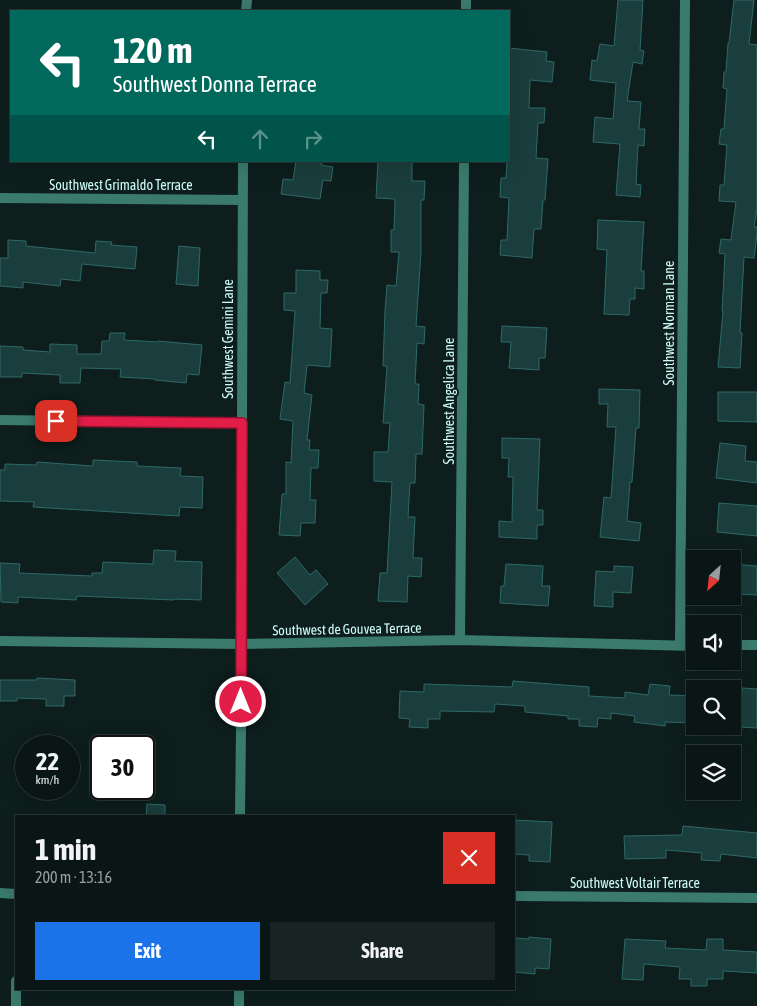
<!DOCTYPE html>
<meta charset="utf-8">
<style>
body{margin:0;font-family:"Asap Condensed",sans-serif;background:#182323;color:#f1f3f6;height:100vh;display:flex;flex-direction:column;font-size:19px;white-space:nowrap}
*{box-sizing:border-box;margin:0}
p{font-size:16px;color:#999fa1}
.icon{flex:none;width:28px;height:28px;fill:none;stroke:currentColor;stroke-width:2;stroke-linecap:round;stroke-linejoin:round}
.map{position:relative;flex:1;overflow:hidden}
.details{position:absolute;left:15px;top:815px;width:500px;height:175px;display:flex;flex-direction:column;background:#0a1616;border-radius:0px;box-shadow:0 5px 20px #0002,0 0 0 1px #2a3535}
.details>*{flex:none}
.banner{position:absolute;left:10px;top:10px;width:500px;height:152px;border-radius:0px;box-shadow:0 5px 20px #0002,0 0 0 1px #2a3535;background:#00695c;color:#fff;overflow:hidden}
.needle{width:32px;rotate:207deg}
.controls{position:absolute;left:686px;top:550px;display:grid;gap:10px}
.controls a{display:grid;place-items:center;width:55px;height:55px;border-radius:0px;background:#0a1616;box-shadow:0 5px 20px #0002,0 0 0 1px #2a3535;font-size:25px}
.speed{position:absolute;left:15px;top:735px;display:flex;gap:10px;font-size:25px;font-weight:700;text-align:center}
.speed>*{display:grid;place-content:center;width:65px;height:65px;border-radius:50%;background:#0a1616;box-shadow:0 5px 20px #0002,0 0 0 1px #2a3535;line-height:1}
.speed small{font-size:12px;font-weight:400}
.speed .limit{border:2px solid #111;border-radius:8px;background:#fff;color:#111}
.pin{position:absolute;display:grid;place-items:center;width:42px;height:42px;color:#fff;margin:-21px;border-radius:10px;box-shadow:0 2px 8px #0006}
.me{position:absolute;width:55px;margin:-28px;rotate:0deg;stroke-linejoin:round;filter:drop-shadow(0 0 4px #0008)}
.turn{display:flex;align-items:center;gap:18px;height:105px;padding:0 20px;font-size:22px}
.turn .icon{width:65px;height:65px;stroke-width:2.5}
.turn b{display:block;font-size:35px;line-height:42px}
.lanes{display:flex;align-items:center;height:48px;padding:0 20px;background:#0003;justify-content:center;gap:25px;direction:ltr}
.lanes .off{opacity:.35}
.round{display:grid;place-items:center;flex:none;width:52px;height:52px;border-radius:0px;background:#182323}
.overview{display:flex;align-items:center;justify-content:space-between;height:85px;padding:0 20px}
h1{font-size:30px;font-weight:700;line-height:38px}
.primary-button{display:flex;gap:10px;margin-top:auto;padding:10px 20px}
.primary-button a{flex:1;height:58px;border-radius:0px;background:#1a73e8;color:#fff;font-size:20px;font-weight:700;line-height:58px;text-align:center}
.primary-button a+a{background:#182323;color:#f1f3f6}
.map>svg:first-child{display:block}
.building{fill:#1a3e3d;stroke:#2e6966}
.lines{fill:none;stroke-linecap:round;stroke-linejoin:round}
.street{stroke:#3b7b6e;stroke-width:10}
.route-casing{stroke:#92132f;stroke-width:12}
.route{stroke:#e11d48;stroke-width:9}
.labels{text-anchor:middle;stroke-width:4;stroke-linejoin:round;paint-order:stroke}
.street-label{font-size:14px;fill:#cdfcf6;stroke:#0d1e1d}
</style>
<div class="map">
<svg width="757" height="1006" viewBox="0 0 757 1006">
<rect width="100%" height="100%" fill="#0d1e1d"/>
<path class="building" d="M618,0H643L640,50L644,51L642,64L633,62L627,101L641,102L639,129H645L644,146L638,145L636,184L641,185L640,197L616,195L620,144L593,142L595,117L613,119L616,83L590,80L592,60L597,61L600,44L614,46Z
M734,0H754L749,44L757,45V209L754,227H757V234L754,258L744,257L740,333H742L740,368L718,367L723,311H722L725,254L719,253L721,239L731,240L736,202L719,201L720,185H724L727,145L719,144L721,129H724L727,89L723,88L724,72H726L728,43H729Z
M509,48L547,52L546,61L554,62L552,82L530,80L529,108H545L544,123H538L536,158L548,159L545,200H543L541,229H534L532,258L500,255L501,240H507L509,198L500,197L501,178H506L507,161H509Z
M296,161H322L321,165L333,167L331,181L323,180L320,199L281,194L283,179L293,180Z
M378,161H412V181H425L424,200H421V252L416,326L425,327L424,344L417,343L415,384H419L418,404L424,405L422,454H416L415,483H410L408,517H415L413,558H422L421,577L408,576L407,602L378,601L380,573H387L392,482L374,481V452H388L390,423H383L387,366H383L385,311L387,285L396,286L399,252H391V230H394L395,199L376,198Z
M598,220L644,222L641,271H644V289L635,288V299H630L629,315L604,314L607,250L597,249Z
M8,240L26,241V246L95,253L96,241L112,242L111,245L137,247L135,269L82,264L80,281L61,279L60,286L23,282V288L0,286V258H8Z
M179,246L200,248L198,286L176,284Z
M296,270L320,271V280H328L327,293H321L320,328L332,329L330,367L307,365L304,393L312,395L307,440H310L309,450H319L318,468H311L310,500H316L315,523H301L300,536L279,535L282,494H286V462L291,463L293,421L280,419L285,382L290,383L295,311L284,310V293H296Z
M502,326L547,328L545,358H539V370L509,368L511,342H501Z
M110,333H125L124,340L158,342V341L202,345L199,375L187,374L186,383L155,380V379L120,377L121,369L81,368L80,383H60V375L22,373V377H0V346L23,347V350L50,352V344L77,345V354H101L102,341H109Z
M599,389L640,390L639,428H636L632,482H630L627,521L641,523L639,541L600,537L604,497L611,498L616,427H607L608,404H599Z
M718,392H757V422L718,421Z
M502,438L540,439L537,510H543V525H537V539L499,537V521L512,522L513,477H508L509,458H502Z
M720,443L746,446L745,461L757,462V483L716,478Z
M93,460L137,462V466L181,468L180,476L203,477L202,508L180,507L179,516L33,507L34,502L0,501V470H5V464L36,465L37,462L93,466Z
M719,503L757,506V536L717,532Z
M154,550L176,551L175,561L202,562L201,600L174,599V600L77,596L76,600L18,597V603L1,602L0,563L20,564L19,573L92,576V573H102L103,562L153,564Z
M295,557L310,575L316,570L328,584L305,605L277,573Z
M506,564L543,566L542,586H550L548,606L500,603L501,586H504Z
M732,564L757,566V595L732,594Z
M614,566L633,567L631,593L613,592V607L594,606L596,571L614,572Z
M37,678L75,680V696H64V706H46V699L17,698V701H0V680H37Z
M513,681L589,687V696L625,698V692L648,695L650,684L670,686L669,695L695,696V723L665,722V726L634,722L635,716L611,713V719L598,718L597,727L579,726V719H568V716L525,712V706L495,704L494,712L440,711V719H428V728L409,727L410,719L399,718L400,691L424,692V684L512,687Z
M742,688L757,689V728L740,727Z
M147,804L165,805V816H146Z
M514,820L552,822L550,862L529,861V855L514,854Z
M683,826L757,833V858L721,854L720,861L701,860L702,853L666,850V858L625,859L624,836L682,835Z
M529,937L551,939L549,969L535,968V974L514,972V938L529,939Z
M625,939L666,941L665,948L706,950L707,939H723V950L757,952V973L723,971V979H707V986H691V979H679L680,967L644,964L643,980L622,979Z"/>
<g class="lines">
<path class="street" d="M246,11L247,0
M466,11V0
M0,198L243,200
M0,420L242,423
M460,640L464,161
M0,641L242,644L460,640L695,646
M732,645H757
M680,646L685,0
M240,816L242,644V423L243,161
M0,893L16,894
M514,896L757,898
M239,989V1006
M16,1006V981"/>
</g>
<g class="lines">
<defs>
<path id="route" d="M56,421L242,423L241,702"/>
</defs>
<use href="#route" class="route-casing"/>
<use href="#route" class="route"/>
</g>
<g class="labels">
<g class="street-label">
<text x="121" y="190">Southwest Grimaldo Terrace</text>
<text transform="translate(669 323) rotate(-90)" y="5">Southwest Norman Lane</text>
<text transform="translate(228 339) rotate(-90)" y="5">Southwest Gemini Lane</text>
<text transform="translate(449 401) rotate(-90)" y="5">Southwest Angelica Lane</text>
<text transform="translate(347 629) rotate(-1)" y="5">Southwest de Gouvea Terrace</text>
<text x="635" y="888">Southwest Voltair Terrace</text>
</g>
</g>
</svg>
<div class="controls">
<a><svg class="needle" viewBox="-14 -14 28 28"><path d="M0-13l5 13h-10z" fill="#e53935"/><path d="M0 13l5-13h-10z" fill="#999fa1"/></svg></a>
<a><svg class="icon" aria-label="sound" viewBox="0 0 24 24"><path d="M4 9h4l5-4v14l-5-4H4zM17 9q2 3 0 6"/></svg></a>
<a><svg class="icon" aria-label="search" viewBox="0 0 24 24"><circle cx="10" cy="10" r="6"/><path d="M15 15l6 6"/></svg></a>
<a><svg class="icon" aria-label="layers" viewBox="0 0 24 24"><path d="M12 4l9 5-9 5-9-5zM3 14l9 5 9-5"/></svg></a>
</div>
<div class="speed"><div>22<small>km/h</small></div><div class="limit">30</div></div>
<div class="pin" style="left:56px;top:421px;background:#d93025"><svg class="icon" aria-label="arrive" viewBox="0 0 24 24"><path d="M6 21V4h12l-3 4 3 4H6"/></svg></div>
<svg class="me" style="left:241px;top:702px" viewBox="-20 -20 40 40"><circle r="17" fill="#e11d48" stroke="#fff" stroke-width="3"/><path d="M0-11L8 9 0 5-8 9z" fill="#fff"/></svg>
<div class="banner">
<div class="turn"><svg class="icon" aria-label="left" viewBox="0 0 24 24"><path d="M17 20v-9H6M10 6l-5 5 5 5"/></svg><div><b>120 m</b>Southwest Donna Terrace</div></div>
<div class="lanes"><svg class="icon" aria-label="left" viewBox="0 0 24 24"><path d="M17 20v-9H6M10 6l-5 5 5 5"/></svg><svg class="icon off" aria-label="ahead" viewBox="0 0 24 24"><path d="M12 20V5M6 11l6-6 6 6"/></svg><svg class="icon off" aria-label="right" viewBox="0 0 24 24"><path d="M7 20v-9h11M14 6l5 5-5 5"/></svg></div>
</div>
<section class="details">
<div class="overview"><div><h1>1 min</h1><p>200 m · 13:16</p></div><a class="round" style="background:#d93025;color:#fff"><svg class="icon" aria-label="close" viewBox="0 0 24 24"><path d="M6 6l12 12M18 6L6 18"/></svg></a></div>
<div class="primary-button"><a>Exit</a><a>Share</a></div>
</section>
</div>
